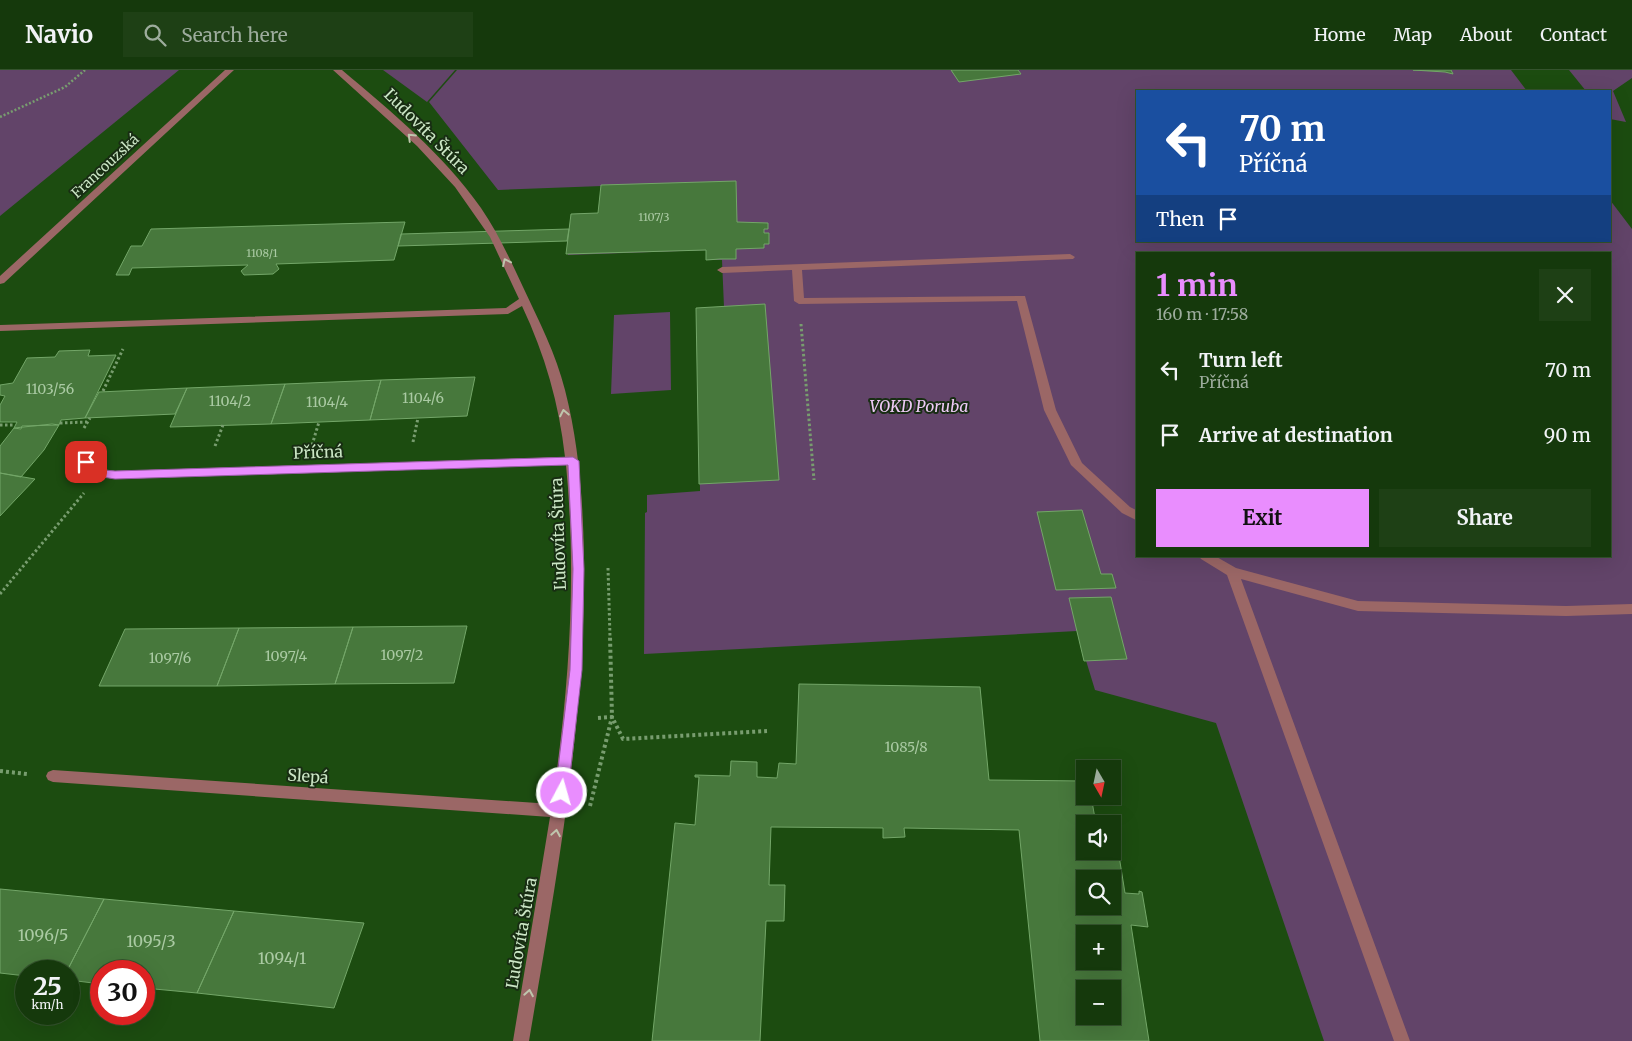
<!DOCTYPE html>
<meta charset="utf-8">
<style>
body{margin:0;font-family:Merriweather,serif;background:#1e4015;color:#f1f3f6;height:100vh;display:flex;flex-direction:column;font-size:19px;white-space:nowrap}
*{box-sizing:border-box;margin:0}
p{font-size:16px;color:#9dac9d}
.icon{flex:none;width:28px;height:28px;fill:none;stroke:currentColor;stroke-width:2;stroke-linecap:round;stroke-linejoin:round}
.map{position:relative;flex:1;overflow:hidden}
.details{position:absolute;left:1136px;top:182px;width:475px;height:305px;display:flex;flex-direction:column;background:#15390c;border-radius:0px;box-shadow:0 5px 20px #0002,0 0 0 1px #34532d}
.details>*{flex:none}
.top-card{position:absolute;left:1136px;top:20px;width:475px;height:152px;border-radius:0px;box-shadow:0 5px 20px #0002,0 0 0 1px #34532d;background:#1a4fa0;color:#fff;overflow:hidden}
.needle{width:32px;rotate:171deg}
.tools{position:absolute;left:1076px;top:690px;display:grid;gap:10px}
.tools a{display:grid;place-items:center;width:45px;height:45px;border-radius:0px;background:#15390c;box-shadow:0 5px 20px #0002,0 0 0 1px #34532d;font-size:25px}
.speed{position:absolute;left:15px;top:890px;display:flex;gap:10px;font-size:25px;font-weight:700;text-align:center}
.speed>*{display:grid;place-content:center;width:65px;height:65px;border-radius:50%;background:#15390c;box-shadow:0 5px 20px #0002,0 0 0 1px #34532d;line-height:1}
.speed small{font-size:12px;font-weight:400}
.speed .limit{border:8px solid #d22;background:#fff;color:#111}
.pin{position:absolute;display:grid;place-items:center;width:42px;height:42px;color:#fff;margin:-21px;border-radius:10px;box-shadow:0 2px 8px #0006}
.me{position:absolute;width:55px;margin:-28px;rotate:6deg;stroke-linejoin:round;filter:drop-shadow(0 0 4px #0008)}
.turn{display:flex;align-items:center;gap:18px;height:105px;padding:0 20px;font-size:22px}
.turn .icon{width:65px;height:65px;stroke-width:2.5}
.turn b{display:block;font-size:35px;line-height:42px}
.then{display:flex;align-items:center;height:48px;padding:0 20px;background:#0003;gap:10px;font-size:19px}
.round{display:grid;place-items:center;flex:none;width:52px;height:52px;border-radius:0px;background:#1e4015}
.headline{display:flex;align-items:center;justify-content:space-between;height:85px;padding:0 20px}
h1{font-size:30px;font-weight:700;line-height:38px;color:#e98dfe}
.button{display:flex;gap:10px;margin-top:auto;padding:10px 20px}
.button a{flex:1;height:58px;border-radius:0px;background:#e98dfe;color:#111;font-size:20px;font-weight:700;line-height:58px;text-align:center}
.button a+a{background:#1e4015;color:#f1f3f6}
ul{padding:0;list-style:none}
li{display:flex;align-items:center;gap:15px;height:65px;padding:0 20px}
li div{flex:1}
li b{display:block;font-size:19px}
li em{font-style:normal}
header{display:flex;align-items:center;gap:30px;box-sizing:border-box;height:70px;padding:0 25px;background:#15390c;border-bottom:1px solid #34532d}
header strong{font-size:24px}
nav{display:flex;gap:28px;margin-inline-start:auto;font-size:18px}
.search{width:350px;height:45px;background:#1e4015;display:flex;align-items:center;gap:12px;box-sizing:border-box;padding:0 18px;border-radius:0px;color:#9dac9d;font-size:19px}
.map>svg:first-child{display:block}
.green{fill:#624469;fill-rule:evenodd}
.building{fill:#47783c;stroke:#73a668;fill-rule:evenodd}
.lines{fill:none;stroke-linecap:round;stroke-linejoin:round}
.path-far2{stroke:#789d6f;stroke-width:2.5;stroke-dasharray:2 2;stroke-linecap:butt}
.path-far1{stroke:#789d6f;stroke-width:3;stroke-dasharray:2.5 2.5;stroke-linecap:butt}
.path{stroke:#789d6f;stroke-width:4;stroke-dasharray:3 3;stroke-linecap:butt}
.minor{fill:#9b6766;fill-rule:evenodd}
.oneway{stroke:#bfc6ad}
.route{fill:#e98dfe;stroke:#975ca5}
.labels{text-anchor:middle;stroke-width:4;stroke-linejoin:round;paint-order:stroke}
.far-number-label{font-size:11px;fill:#aacaa3}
.far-street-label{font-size:14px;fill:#cbe6c5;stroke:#182d13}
.number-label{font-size:14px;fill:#aacaa3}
.street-label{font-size:16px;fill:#cbe6c5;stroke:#182d13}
.park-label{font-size:16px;font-style:italic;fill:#eecaf6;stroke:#182d13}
.near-number-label{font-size:16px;fill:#aacaa3}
</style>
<header>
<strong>Navio</strong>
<div class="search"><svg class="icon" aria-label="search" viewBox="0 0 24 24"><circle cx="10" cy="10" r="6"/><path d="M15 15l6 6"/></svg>Search here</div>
<nav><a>Home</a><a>Map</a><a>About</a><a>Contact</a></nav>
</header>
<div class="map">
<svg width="1632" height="971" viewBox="0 0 1632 971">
<rect width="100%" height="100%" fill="#1c4c10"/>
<path class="green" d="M0,0H179L0,146Z
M383,0H455L427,32Z
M457,0H1511L1527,21H1138V171H1610V130L1632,159V971H1324L1216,653L1095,620L1077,561L644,584L645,443L647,442V425L700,421L698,238L724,237L722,190H708V180L568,185L567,171L573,144L600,143L602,116L498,120L429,32ZM1138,184H1610V486H1138Z
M1569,0H1632V8L1613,21L1626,52L1610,49V21H1586Z
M670,242L671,320L611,324L614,245Z"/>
<path class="building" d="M951,0H1018L1021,4L959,12Z
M1413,0H1451L1453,4L1445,2Z
M736,111L737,152L768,153V159H764V163H769V174H764V178L736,179V189H720L706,190V180L566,184L571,144L598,143L601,115Z
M405,152L394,190L276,194L279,199L273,204L244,205L241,201L248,195L132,198L129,205H116L131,176H142L151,159Z
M569,159L567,171L398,176L401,164Z
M765,234L779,410L699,414L696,238Z
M90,280L88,286L116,285L85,348L61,350L59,355L22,356L21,359L14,358L17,352H0V335L5,326L0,325V315L13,313L27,288L55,287L59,281Z
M475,307L467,346L370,350L381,310Z
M381,310L370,350L271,354L285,314Z
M285,314L271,354L170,357L187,318Z
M187,318L175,344L85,348L99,322Z
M52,354L59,355L44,380L21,407L0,403V376L14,358Z
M0,403L35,409L0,446Z
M1082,440L1101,504H1112L1116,518L1056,520L1037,442Z
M1111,527L1127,589L1084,591L1069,528Z
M467,556L454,613L335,614L353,557Z
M353,557L335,614L217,616L239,558Z
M239,558L217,616H99L125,559Z
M799,614L980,617L989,710L1085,711V726H1091L1096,754H1085V781H1112V761H1115L1125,823L1139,824V821L1142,822L1148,857L1131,855L1149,971H1040L1019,760L904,758L905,767L883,768V758L771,757L769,815H785L784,851H766L760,971H652L675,753L695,755L699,707H695V705L730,706L731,691L757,692V707L777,708L779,693L796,694ZM1085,809H1112V836H1085ZM1085,864H1112V891H1085ZM1085,919H1112V946H1085Z
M0,819L104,829L67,901H26V906L0,903Z
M104,829L234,841L197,923L144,918V901H101V914L69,910L67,901Z
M234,841L364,853L334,938L197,923Z"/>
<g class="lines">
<path class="path-far2" d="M0,47L65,17L85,0"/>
<path class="path-far1" d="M801,254L814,410
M103,321L123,279
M60,353L87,352
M0,355H15
M84,358L90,348
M413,372L418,348
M312,375L319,352
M215,376L223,355
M608,498L610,567
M0,524L84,423"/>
<path class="path" d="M598,648L612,647L623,669L767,661
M0,701L27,704
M590,736L612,647L610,566"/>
<path class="minor" d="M225,0H234L4,213L0,214V206Z
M333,0H342C392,42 443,84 481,138C498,163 510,189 523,217C539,251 556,284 565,320C579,374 583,431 584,487C586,650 556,811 529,971H513L550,747L53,712L48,710L46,706L48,702L53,700L552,734C569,622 577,508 566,395L115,409L96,406L67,381L73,377L77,378L103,399L115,401L565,387C559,333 545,285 522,236L508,244L0,261V255L506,238L519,229L490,167L455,117L417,76Z
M1070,184L1075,187L1073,189L802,200L804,228L1025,226L1056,340L1082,393L1130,437L1138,441V451L1122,443L1071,395L1044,340L1017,231L799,234L794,231L792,200L722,203L717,200L722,197Z
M1199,486H1215L1236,498L1358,531L1566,536L1632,534V544L1566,546L1358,541L1241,509L1410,971H1394L1227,505L1201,489Z"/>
</g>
<defs><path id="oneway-chevron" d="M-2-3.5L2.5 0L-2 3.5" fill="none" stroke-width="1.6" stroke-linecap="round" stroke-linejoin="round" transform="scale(1.25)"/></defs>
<g class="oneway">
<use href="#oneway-chevron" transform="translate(411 67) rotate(-136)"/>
<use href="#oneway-chevron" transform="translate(506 192) rotate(-115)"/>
<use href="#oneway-chevron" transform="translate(564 343) rotate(-101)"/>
<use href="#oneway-chevron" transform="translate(556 763) rotate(-80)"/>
<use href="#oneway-chevron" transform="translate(529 923) rotate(-80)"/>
</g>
<path class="route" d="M573,387L579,391L584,499L582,600L568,723L566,727H557L555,723L570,600L573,499L568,395L115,409L96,406L81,392L86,388L103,400L115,401Z"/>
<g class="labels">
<g class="far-number-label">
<text x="654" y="151">1107/3</text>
<text x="262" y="187">1108/1</text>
</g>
<g class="far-street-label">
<text transform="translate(105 96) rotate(-43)" y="5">Francouzská</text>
</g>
<g class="number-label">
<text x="50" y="324">1103/56</text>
<text x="423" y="333">1104/6</text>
<text x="230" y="336">1104/2</text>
<text x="327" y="337">1104/4</text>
<text x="402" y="590">1097/2</text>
<text x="286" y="591">1097/4</text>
<text x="170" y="593">1097/6</text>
<text x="906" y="682">1085/8</text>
</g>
<g class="street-label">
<text transform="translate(427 61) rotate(45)" y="6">Ľudovíta Štúra</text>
<text transform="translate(318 382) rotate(-2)" y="6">Příčná</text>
<text transform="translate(558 464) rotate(-92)" y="6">Ľudovíta Štúra</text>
<text transform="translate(308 706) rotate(4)" y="6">Slepá</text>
<text transform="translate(521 863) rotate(-80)" y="6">Ľudovíta Štúra</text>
</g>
<g class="park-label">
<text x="919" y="342">VOKD Poruba</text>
</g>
<g class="near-number-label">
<text x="43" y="871">1096/5</text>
<text x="151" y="877">1095/3</text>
<text x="282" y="894">1094/1</text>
</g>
</g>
</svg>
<div class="tools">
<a><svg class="needle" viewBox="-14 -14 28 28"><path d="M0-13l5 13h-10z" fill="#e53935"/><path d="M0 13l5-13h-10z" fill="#9dac9d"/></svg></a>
<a><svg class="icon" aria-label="sound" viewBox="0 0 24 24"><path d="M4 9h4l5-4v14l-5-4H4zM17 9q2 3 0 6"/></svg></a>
<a><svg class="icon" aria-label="search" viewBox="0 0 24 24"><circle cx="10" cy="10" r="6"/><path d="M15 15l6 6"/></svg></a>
<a>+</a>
<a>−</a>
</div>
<div class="speed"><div>25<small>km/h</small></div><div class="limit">30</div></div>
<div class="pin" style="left:86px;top:392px;background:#d93025"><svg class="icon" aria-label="arrive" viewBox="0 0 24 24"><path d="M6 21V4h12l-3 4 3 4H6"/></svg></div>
<svg class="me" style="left:562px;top:723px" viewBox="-20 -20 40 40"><circle r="17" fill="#e98dfe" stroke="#fff" stroke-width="3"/><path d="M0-11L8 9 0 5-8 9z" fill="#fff"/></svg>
<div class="top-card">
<div class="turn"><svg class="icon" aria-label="left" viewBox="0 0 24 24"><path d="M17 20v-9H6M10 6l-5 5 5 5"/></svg><div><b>70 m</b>Příčná</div></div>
<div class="then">Then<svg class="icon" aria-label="arrive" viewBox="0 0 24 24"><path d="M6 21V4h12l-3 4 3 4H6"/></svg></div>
</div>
<section class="details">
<div class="headline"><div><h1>1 min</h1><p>160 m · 17:58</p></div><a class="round"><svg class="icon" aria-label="close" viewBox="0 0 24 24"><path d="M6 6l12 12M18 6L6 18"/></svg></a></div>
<ul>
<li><svg class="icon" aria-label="left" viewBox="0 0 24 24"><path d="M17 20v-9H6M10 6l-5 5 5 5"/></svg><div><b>Turn left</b><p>Příčná</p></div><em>70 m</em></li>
<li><svg class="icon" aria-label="arrive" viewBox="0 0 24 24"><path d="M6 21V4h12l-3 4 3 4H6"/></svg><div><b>Arrive at destination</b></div><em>90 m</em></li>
</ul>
<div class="button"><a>Exit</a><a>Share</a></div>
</section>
</div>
